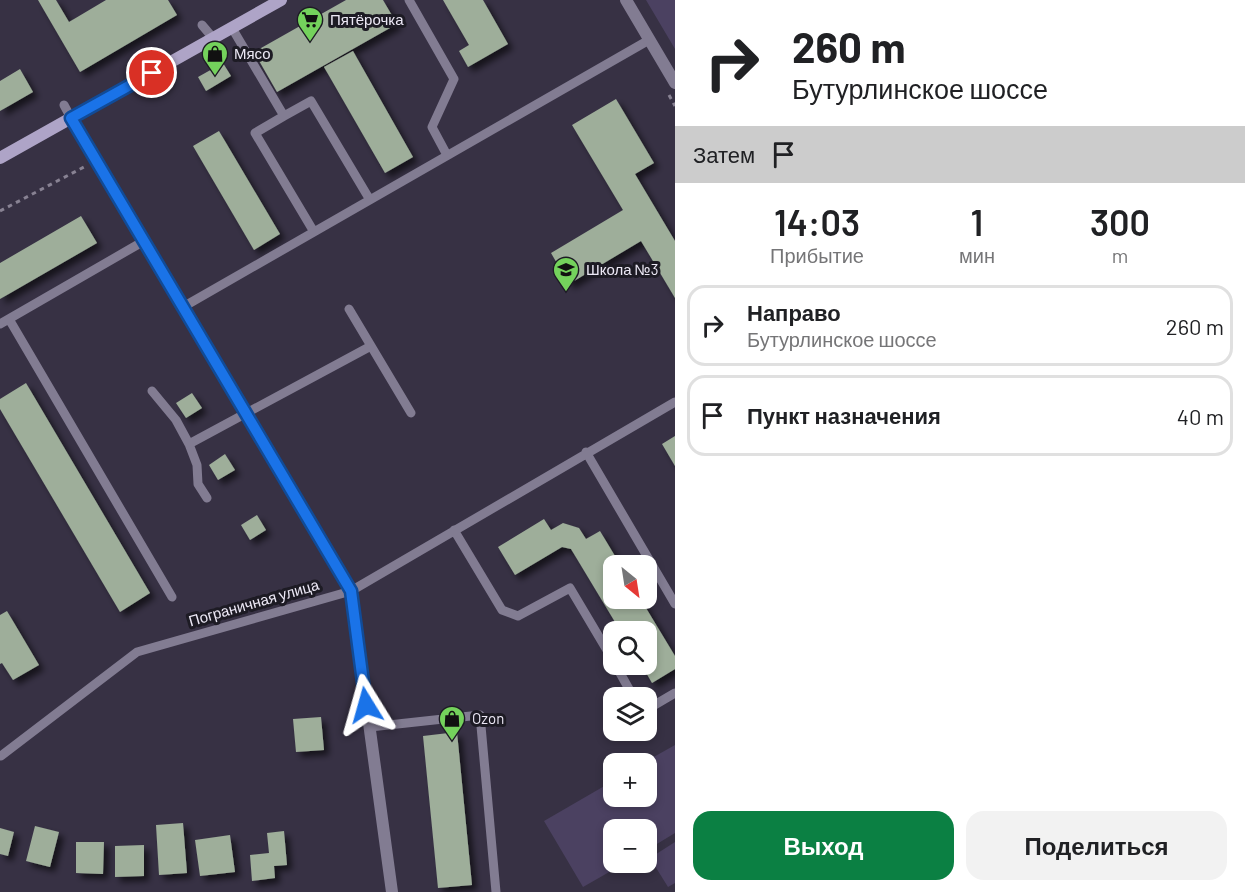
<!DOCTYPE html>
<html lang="ru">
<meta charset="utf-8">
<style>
body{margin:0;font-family:Barlow,sans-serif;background:#f2f2f2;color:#202124;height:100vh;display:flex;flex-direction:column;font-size:22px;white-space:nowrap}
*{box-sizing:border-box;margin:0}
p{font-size:20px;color:#757577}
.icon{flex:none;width:33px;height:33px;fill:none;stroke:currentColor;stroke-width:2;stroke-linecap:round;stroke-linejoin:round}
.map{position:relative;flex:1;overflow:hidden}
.panel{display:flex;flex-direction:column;background:#fff;width:570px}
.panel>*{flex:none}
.hud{background:#fff;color:#202124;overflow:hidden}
.needle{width:39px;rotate:150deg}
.buttons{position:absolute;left:603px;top:555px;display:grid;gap:12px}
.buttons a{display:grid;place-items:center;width:54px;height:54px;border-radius:12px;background:#fff;box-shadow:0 3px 9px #0003;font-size:30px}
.pin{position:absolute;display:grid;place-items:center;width:51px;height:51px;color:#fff;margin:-26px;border:3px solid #fff;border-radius:50%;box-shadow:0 2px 6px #0007}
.me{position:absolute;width:66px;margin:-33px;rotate:352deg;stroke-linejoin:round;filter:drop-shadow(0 0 4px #0008)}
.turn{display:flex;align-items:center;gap:21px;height:126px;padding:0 18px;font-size:27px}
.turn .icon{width:78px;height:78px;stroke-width:2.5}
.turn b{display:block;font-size:42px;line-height:51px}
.then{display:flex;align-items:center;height:57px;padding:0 18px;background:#0003;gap:12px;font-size:22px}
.eta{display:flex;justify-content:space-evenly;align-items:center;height:102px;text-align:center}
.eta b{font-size:36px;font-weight:600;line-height:42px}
.cta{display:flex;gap:12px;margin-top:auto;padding:12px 18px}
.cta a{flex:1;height:69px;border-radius:18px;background:#0b8043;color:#fff;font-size:24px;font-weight:600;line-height:69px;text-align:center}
.cta a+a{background:#f2f2f2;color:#202124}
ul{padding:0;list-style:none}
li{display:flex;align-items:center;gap:18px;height:81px;margin:0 12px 9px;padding:0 6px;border:3px solid #e0e0e0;border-radius:18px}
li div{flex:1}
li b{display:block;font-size:22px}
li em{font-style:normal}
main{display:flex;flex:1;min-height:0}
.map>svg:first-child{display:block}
.green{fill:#4b4161}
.building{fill:#9eae9a;filter:url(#shadow)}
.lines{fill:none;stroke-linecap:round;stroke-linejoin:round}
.path{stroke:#888293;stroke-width:3;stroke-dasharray:4.5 4.5;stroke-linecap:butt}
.lane{stroke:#827c92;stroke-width:9}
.street{stroke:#827c92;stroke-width:12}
.secondary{stroke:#aea4c7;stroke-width:12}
.route-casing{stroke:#114b97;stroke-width:15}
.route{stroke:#1a73e8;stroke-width:10}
.labels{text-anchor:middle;stroke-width:6;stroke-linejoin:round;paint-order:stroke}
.poi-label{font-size:15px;fill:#ede9f6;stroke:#1d1b24;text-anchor:start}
.street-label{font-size:15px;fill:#ede9f6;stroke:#1d1b24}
</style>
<main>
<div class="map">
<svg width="675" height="892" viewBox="0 0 675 892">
<defs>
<filter id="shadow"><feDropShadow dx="5" dy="5" stdDeviation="3" flood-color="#0009"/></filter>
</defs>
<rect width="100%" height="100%" fill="#373144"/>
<path class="green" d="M646,0H675V49Z
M675,745V833L647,850L646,830H614V862L625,863L583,887L544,821L613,781L614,796H646V764L643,763Z
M675,842V883L668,887L650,858Z"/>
<path class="building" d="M38,0H56L69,22L106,0H168L177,15L80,72Z
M346,0H383L397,24L277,92L254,52Z
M443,0H483L508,44L468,67L459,51L469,45Z
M353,51L413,157L385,173L324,67Z
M223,63L231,76L206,91L198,77Z
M20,69L33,92L0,111V81Z
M616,99L654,163L635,174L675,241V298L641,241L569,284L551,253L623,210L572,125Z
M219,131L280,234L254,250L193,146Z
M81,216L97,243L0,299V263Z
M26,383L150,593L120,612L0,409V399Z
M192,393L202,408L186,418L176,403Z
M675,436V466L662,444Z
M225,454L235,470L218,480L209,465Z
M257,515L266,530L250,540L241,525Z
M544,519L551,530L563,523L579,528L586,539L600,531L621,566H614V598H640L675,656V669L652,683L641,664H646V632H621L571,549L562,547L515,575L498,547Z
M7,611L39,665L13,680L2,663L0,664V615Z
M321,717L324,750L296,752L293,719Z
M457,732L472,885L438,888L423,736Z
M183,823L187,873L159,875L156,825Z
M35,826L59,832L50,867L26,861Z
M0,828L14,832L8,856L0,854Z
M284,831L287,865L274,866L275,878L252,881L250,855L269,853L267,833Z
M230,835L235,872L200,876L195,840Z
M76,842H104L103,874L76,873Z
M144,845V876L115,877V846Z"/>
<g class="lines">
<path class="path" d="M669,95L675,106
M0,211L84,167"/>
<path class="lane" d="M409,0L454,79L432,127L447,155
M202,25L213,38
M232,28L284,116L255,133L314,232
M64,105L71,118
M284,116L311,101L370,200
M183,307L649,40
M349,309L411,413
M9,319L172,597
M0,324L144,241
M152,391L176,420L189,444L197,465L198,484L207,498
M189,444L371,346
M586,452L675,604
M454,530L502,610L518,616L570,588L614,662
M615,664L634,698
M646,710L675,693
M370,727L480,715L496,892
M1,756L137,652L351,591L675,402"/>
<path class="street" d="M626,0L675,83
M71,118L351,591L392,892"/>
<path class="secondary" d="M0,158L281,0"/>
</g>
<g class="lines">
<defs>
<path id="route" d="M152,73L71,118L351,591L366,705"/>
</defs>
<use href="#route" class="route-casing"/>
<use href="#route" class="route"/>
</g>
<defs>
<symbol id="supermarket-pin" viewBox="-11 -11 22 30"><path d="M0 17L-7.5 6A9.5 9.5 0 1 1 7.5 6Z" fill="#74d25c" stroke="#1d1b24"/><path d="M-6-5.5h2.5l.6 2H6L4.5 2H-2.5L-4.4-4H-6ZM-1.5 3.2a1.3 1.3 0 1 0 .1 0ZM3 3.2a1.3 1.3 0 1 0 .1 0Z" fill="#111"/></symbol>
<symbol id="shop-pin" viewBox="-11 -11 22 30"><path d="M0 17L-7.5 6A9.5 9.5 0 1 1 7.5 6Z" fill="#74d25c" stroke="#1d1b24"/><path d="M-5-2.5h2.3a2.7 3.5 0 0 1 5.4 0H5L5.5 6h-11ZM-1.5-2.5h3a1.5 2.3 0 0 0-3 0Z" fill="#111"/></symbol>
<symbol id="school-pin" viewBox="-11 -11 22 30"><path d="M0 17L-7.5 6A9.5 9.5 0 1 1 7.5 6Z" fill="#74d25c" stroke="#1d1b24"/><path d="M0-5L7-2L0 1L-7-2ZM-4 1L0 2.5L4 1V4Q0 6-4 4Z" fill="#111"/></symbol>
</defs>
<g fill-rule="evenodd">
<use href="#supermarket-pin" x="295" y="5" width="30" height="40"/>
<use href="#shop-pin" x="200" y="39" width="30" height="40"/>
<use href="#school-pin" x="551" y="255" width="30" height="40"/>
<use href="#shop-pin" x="437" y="704" width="30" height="40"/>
</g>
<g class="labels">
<g class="poi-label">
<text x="330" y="25">Пятёрочка</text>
<text x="234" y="59">Мясо</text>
<text x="586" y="275">Школа №3</text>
<text x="472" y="724">Ozon</text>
</g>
<g class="street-label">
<text transform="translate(254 603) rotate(-16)" y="5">Пограничная улица</text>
</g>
</g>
</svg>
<div class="buttons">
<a><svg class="needle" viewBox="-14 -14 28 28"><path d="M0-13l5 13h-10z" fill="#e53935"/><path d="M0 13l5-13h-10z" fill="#757577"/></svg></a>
<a><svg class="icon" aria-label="search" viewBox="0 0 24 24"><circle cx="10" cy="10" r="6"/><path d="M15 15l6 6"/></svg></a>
<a><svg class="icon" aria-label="layers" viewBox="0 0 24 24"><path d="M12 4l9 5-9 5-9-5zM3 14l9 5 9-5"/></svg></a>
<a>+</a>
<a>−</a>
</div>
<div class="pin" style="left:152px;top:73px;background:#d93025"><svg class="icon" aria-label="arrive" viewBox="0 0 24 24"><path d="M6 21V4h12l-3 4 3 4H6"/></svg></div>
<svg class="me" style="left:366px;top:705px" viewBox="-20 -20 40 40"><path d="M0-17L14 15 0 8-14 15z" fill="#1a73e8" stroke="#fff" stroke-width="4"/></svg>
</div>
<section class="panel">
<div class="hud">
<div class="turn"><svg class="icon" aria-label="right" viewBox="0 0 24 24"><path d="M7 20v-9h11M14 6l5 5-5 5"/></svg><div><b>260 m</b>Бутурлинское шоссе</div></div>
<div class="then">Затем<svg class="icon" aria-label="arrive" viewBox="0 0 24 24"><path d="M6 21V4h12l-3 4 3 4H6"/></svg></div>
</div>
<div class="eta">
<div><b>14:03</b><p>Прибытие</p></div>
<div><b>1</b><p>мин</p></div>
<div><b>300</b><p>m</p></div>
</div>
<ul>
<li><svg class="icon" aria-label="right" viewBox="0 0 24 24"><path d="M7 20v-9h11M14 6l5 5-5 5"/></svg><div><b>Направо</b><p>Бутурлинское шоссе</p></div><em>260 m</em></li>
<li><svg class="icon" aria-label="arrive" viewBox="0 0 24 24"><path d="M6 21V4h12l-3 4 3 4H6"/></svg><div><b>Пункт назначения</b></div><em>40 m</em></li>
</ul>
<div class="cta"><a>Выход</a><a>Поделиться</a></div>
</section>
</main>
